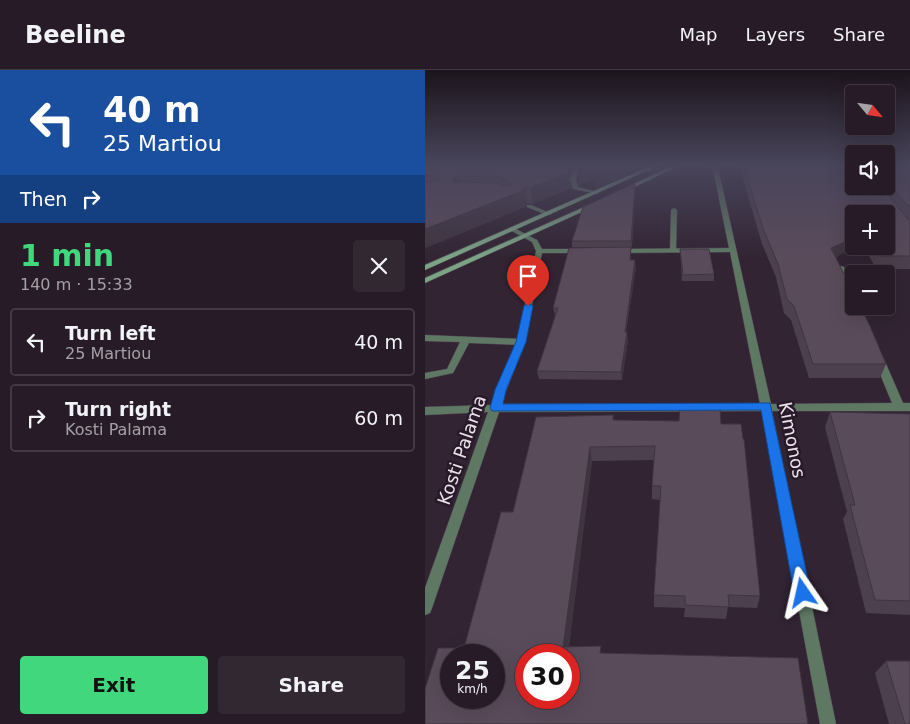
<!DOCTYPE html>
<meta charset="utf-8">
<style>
body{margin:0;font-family:"DejaVu Sans",sans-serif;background:#322832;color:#f1f3f6;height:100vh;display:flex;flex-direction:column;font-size:19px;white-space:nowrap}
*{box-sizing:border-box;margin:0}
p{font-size:16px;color:#a4a1a7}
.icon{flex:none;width:28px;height:28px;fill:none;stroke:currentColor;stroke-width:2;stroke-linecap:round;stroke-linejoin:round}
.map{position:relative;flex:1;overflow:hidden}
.side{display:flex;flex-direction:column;background:#261b26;width:425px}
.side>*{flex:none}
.top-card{background:#1a4fa0;color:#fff;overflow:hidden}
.needle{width:32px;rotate:119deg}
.buttons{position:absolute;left:420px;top:15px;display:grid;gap:10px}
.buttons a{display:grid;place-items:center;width:50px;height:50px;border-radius:5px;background:#261b26;box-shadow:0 5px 20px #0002,0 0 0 1px #423943;font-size:25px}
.speed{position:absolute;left:15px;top:574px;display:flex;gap:10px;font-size:25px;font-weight:700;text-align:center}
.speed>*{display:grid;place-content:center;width:65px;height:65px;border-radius:50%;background:#261b26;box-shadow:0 5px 20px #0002,0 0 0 1px #423943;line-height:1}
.speed small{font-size:12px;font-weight:400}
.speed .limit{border:8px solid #d22;background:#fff;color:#111}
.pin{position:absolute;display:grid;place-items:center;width:42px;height:42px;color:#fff;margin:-51px -21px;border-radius:50% 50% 50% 0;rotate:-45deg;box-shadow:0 0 5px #0007}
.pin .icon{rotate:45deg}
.me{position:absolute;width:55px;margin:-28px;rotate:349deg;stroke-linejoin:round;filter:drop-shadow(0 0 4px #0008)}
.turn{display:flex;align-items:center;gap:18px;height:105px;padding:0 20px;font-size:22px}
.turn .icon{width:65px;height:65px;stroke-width:2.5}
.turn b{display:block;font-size:35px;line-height:42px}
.then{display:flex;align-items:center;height:48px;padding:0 20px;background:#0003;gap:10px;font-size:19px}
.round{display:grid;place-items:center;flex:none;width:52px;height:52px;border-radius:5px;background:#322832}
.overview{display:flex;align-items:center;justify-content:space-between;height:85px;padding:0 20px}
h1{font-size:30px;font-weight:800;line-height:38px;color:#41d77c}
.action{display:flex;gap:10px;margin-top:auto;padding:10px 20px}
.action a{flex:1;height:58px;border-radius:5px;background:#41d77c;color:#111;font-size:20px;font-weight:800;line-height:58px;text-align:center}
.action a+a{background:#322832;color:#f1f3f6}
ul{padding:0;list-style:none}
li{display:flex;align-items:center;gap:15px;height:68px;margin:0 10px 8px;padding:0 10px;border:2px solid #423943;border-radius:5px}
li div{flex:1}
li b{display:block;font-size:19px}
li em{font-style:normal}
header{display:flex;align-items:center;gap:30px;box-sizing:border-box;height:70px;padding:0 25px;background:#261b26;border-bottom:1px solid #423943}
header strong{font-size:24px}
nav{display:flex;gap:28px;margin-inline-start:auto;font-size:18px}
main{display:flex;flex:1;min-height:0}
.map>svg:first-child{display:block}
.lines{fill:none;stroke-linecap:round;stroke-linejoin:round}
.service-casing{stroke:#504250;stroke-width:1}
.minor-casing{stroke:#504250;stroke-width:1}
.secondary-casing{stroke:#504250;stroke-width:1}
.service{fill:#5e7864;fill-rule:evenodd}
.minor{fill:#5e7864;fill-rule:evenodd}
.secondary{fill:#7ba485;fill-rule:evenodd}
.wall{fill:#4d404e}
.shaded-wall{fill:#3f3440}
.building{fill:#5a4b5b;stroke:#3f3440;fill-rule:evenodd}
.route{fill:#1a73e8;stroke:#114b97}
.labels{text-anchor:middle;stroke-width:5;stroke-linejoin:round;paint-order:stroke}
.street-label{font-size:18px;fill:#ebe1eb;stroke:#281a29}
</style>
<header>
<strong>Beeline</strong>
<nav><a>Map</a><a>Layers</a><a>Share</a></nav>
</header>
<main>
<section class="side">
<div class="top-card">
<div class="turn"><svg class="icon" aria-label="left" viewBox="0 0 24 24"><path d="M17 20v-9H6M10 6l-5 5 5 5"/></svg><div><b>40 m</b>25 Martiou</div></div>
<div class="then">Then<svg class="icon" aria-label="right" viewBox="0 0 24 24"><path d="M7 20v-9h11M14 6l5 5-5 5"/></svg></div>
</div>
<div class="overview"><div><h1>1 min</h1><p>140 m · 15:33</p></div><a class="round"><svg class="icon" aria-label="close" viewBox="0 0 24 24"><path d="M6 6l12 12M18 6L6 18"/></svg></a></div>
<ul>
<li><svg class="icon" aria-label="left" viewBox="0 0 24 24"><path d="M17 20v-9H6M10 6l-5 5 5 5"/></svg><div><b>Turn left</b><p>25 Martiou</p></div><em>40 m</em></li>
<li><svg class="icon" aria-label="right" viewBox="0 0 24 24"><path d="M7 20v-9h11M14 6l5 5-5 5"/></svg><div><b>Turn right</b><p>Kosti Palama</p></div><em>60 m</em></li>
</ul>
<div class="action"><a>Exit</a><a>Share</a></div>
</section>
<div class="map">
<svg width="485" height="654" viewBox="0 0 485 654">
<rect width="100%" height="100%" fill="#322433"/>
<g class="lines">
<defs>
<path id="service" d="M102,135H106L127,144L122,145L102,137Z
M249,138L252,140L251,180L248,182L245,180L246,140Z
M0,265L96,269L100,272L96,275L44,273L28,303L0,309V303L22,299L35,272L0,271Z"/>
<path id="minor" d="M151,95H156L151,109L153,117L173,122V124L148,119L145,109Z
M284,95H290L293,98L346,334L467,333L448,287L453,284L458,287L478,333H485V341H347L411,654H395L337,341L74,342L7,538L5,543L0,545V518L63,342L0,345V337L66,335L92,272L111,181L107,172L85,160V158H89L112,170L117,179H156L159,181L156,183H117L100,272L76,334H335L305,182L193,183L190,181L193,179L304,178L288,99Z
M412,195L419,197L429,219V230L425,228L411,197Z"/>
<path id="secondary" d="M228,95H235L0,200V195Z
M249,95H256L201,121L196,120Z
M168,133L171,135L170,136L0,213V208Z"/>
</defs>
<use href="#service" class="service-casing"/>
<use href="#minor" class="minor-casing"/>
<use href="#secondary" class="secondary-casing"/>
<use href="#service" class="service"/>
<use href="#minor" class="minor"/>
<use href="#secondary" class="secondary"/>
</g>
<path class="wall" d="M0,95H150L144,106L146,118L108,134L102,133L100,137L0,178Z
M151,95L212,100L171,118L170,108L154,115Z
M314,95H429V116H461V95H485V199H451L439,176H461V144L411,188L461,294L455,308H384L366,250L359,243L351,207L337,174Z
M210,113L207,177H147V171Z
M206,177V190L211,197L201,262L203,270L197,310L114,309L112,301L130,245L128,238Z
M255,179L289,204V211H257Z
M405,342L485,345V545L441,543L418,449L422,442L400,357Z
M188,345L189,350L296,354L335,526L332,538L303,537L301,549L259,547L260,538L229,537V525L235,430L227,429V416L229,390L167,391L144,576L178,583L39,578L88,442Z
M461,591L485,654H464L450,603Z"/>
<path class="shaded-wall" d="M142,95H150L144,106L146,118L108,134L105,118Z
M163,95H213L212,100L171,118L170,108L154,115L153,100Z
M32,106L36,121L27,110Z
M210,113V118L207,177L206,171Z
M99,117L102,133L100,137L0,178V159Z
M429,168V176H433L403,191L406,178Z
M210,190L211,197L200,270V262Z
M202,262L203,270L197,310L196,302Z
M165,377L167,391L143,585L138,577Z"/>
<path class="building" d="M2,95H142L144,103L105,118L99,117L97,121L0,159V112H10L15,109L10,105H0V97ZM32,106H73L87,114L82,117L71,113L29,112L27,110Z
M151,95H163L153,100Z
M174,95H187L169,103Z
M318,95H429V116H456L485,152V186H455L450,176H461V144H429V168L406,178L429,224V236H435L445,256L461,294H388L369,236L362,229L353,194L339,161Z
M461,95H485V138L461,110Z
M210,113L206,171H147L158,137Z
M206,177L205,190H210L200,262H202L196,302L112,301L133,238H128L144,178Z
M255,179H284L289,204L258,205Z
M255,337L295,338L296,354H316L318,369H319L335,526L303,525L304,537L260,535V526L229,525L236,416H227L230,376L165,377L138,577L176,576L175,583L373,588L383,654H0V619L13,578H39L76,442H88L111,347L188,345V350L254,351ZM26,585H69V628H26ZM101,585H144V628H101Z
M405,342L485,344V531L450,530L425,435H430Z
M461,591H485V654H480Z"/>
<linearGradient id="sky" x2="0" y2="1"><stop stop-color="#1c141c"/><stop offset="0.51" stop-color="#49455b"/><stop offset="1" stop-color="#49455b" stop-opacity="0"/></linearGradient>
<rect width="485" height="187" fill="url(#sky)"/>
<path class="route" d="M103,233L108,236L101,272L81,320L78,334L345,333L386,523L383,529L378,531L372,529L369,523L336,340L67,341L65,338L70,320L91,272L99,236Z"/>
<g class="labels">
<g class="street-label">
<text transform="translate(367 370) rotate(79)" y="6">Kimonos</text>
<text transform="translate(37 380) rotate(-71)" y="6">Kosti Palama</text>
</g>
</g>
</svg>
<div class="buttons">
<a><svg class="needle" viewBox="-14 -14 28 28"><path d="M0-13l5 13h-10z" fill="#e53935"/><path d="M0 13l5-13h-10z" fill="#a4a1a7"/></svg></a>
<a><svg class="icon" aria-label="sound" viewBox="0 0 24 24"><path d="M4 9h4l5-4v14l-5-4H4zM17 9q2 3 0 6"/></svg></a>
<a>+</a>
<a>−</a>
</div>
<div class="speed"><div>25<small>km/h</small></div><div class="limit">30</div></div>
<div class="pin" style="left:103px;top:236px;background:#d93025"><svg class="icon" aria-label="arrive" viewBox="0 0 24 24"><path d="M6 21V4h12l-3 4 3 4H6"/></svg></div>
<svg class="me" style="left:378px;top:523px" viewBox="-20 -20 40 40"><path d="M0-17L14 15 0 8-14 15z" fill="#1a73e8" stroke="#fff" stroke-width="4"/></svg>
</div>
</main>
